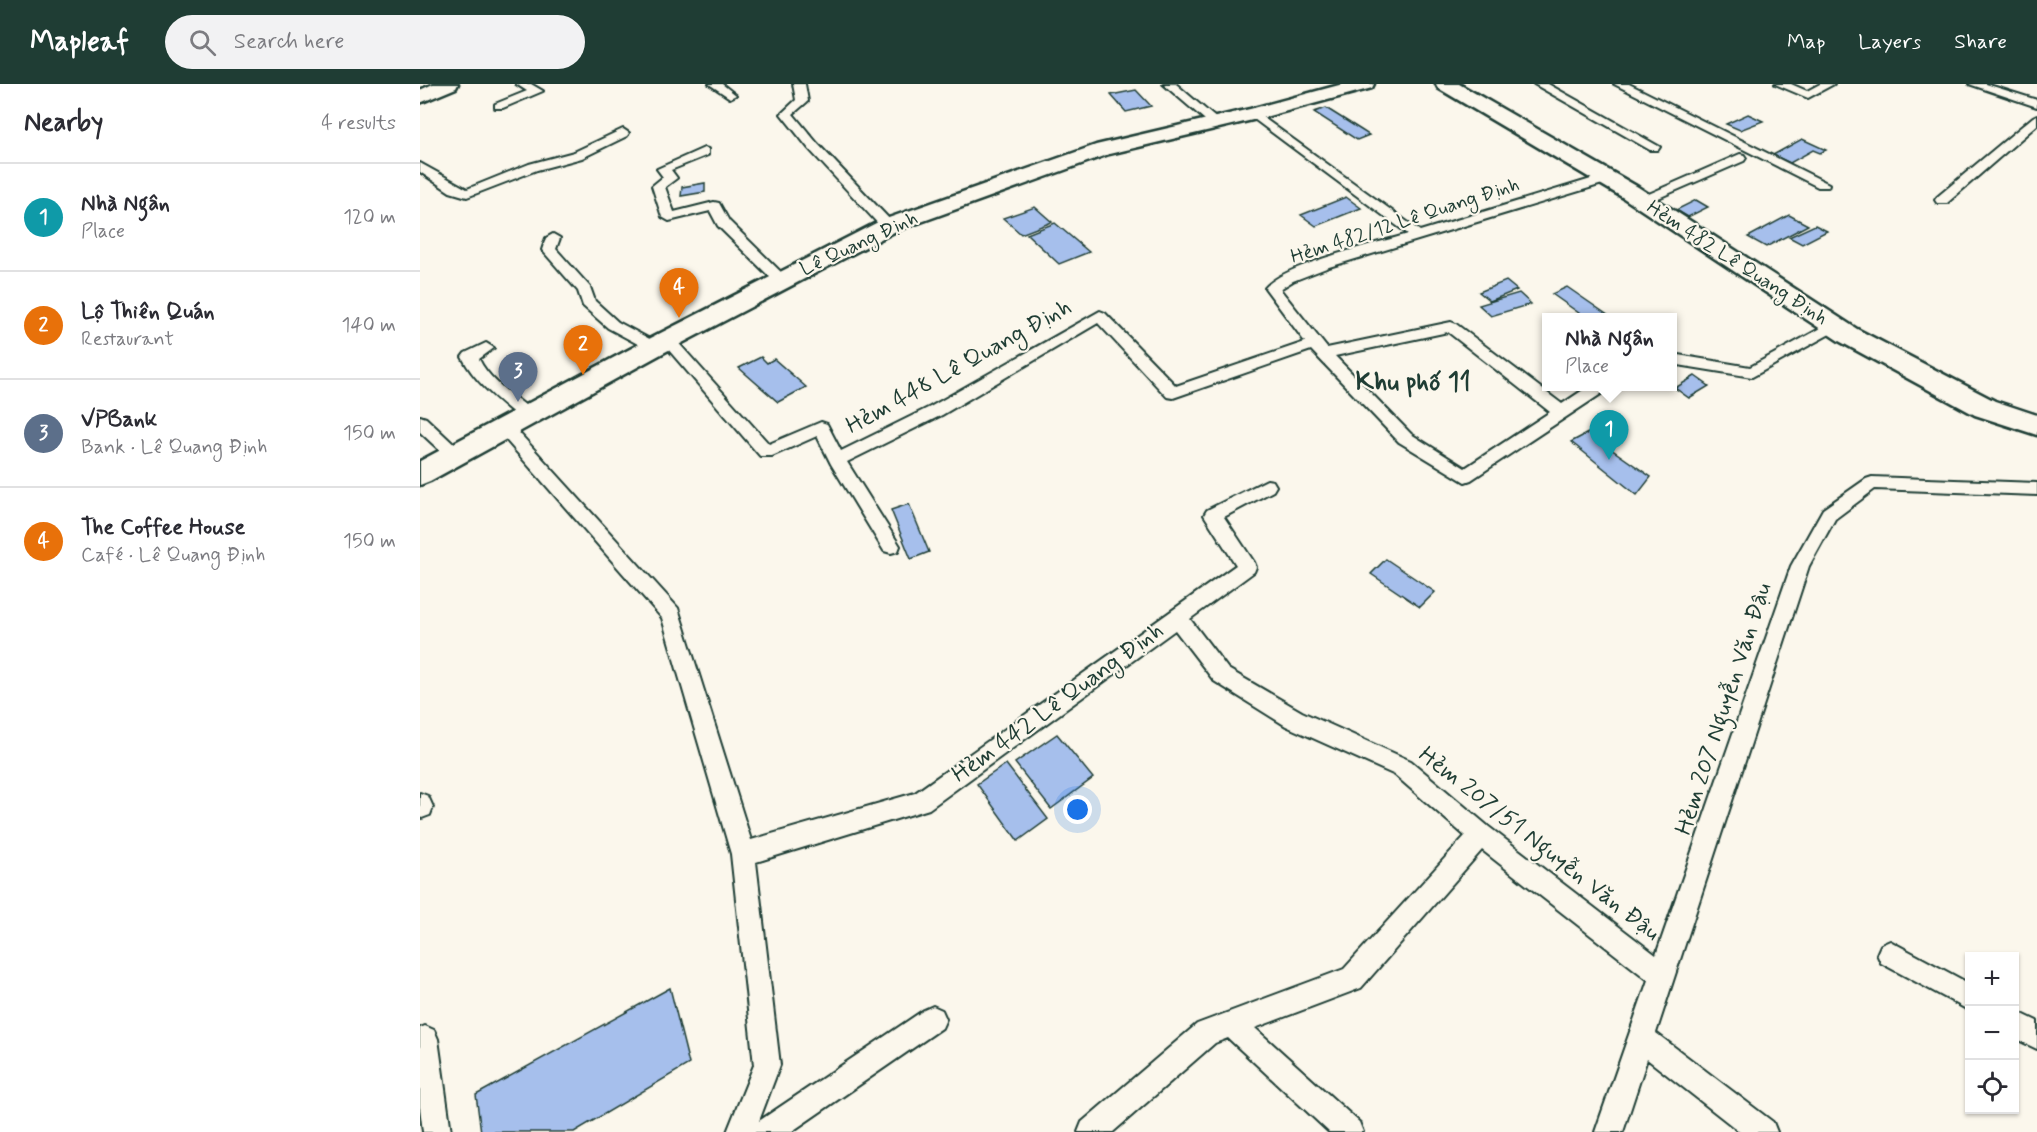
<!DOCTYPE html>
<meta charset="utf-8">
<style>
:root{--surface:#fff;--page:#f2f2f3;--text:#2b2b33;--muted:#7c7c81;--line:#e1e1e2;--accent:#1f3d34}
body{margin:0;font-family:Mynerve,sans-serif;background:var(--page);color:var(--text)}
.controls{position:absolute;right:18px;bottom:18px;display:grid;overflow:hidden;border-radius:0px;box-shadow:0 2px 4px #0004}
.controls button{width:54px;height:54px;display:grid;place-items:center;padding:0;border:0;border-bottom:2px solid var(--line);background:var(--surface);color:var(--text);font:30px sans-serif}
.you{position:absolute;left:658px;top:726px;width:21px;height:21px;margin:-15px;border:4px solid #fff;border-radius:50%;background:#1a73e8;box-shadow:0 0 0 9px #1a73e833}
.badge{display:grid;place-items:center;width:39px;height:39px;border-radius:50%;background:var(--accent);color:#fff;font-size:20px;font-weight:700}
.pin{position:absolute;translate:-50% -50px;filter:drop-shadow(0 2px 3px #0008)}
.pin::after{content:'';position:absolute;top:32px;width:21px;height:18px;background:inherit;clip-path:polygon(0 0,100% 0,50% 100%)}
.popup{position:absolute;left:1122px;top:229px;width:135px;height:78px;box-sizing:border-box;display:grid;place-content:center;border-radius:0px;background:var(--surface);filter:drop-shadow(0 2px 4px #0005);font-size:20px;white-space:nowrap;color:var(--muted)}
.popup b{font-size:22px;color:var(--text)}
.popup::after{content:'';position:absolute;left:50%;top:100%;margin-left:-12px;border:12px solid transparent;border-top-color:var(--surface)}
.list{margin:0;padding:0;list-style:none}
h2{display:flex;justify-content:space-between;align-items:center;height:78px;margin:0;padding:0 24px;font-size:26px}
h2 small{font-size:20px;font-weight:400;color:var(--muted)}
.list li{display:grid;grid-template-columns:39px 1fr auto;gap:18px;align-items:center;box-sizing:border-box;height:108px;padding:0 24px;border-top:2px solid var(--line)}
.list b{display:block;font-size:22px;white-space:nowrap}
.list p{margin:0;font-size:20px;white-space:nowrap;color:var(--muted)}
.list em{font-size:20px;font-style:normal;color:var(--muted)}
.icon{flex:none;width:33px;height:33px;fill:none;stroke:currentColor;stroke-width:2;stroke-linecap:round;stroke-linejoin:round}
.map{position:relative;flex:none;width:1617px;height:1048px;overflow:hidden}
header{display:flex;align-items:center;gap:36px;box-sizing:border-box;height:84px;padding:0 30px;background:var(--accent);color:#fff}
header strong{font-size:28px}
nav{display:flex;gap:33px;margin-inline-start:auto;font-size:21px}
.search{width:420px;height:54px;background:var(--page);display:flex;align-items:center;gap:15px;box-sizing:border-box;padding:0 21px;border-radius:33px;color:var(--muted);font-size:22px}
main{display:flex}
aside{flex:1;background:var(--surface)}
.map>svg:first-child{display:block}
</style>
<header>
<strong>Mapleaf</strong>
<div class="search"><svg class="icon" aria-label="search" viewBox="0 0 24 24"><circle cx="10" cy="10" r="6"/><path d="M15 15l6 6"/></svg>Search here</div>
<nav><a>Map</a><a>Layers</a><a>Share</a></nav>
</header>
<main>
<aside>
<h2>Nearby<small>4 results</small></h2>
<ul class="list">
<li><span class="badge" style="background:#0f9aa8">1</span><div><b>Nhà Ngân</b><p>Place</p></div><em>120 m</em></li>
<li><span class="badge" style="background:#e8710a">2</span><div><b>Lộ Thiên Quán</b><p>Restaurant</p></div><em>140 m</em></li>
<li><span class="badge" style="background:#5c6f8a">3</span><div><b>VPBank</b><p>Bank · Lê Quang Định</p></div><em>150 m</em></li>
<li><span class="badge" style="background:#e8710a">4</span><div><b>The Coffee House</b><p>Café · Lê Quang Định</p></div><em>150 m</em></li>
</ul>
</aside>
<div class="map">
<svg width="1617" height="1048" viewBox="0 0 1617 1048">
<rect width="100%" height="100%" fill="#fbf7ec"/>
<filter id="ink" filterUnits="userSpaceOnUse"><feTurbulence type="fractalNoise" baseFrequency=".0167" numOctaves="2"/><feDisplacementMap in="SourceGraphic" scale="12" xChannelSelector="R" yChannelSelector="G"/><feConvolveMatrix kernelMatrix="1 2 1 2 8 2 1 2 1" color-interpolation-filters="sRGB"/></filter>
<g filter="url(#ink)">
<path fill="#a6bfec" stroke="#1f3d34" stroke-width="1.5" d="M716,6L731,22L706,28L691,11Z
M906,24L941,46L949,51L937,56L894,28Z
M1328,30L1343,37L1320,46L1306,40Z
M1382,55L1406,66L1400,69L1393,66L1370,79L1353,71Z
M285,99V108L261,112L262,103Z
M926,113L941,124L896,142L881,131Z
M1276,116L1288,123L1268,133L1256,126Z
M615,123L632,138L601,150L583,134Z
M1369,131L1388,141L1346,163L1328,153Z
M635,139L669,168L639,180L607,150Z
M1395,141L1407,147L1382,160L1369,153Z
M1086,197L1097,206L1070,217L1059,208Z
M1147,203L1192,234H1166L1132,210Z
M1099,209L1111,220L1071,232L1059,221Z
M341,273L347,279L354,275L386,303L358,318L319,284Z
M1275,292L1289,302L1269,314L1255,304Z
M1168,349L1231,393L1217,411L1151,358Z
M489,420L509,468L491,475L471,426Z
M966,475L1015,508L1000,523L951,490Z
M637,650L673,694L631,725L595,679Z
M586,680L628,735L598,757L557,700Z
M250,904L269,980L154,1048H61L56,1011Z"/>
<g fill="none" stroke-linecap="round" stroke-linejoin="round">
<g stroke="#1f3d34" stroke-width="4">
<path id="service" d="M96,0H111L123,7L83,24H75V20L107,7Z
M289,0H302L316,11L310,14Z
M373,0H385L388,17L373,30L397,59L473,139L475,142L473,145H463L389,65L361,30L376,16Z
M743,0H756L799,37V41H791Z
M1114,0H1128L1240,63L1238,66H1230Z
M1194,0H1209L1409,100L1408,103H1398Z
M1355,0H1371L1387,7L1400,0H1414L1388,14Z
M1549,0H1566L1617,16V23Z
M834,27L1000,147L1181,92H1189L1191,95L1189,98L909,183L873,197L860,205L907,264L1031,238L1036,240L1142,320L1169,302H1189L1187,306L1051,396L1045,398L979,358L891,266L753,314L747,313L678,239L522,331L427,378L480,462L478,467L471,469L464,467L411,380L397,352L352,372H340L241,257L249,252L254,254L349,360L401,338L407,340L421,367L510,323L680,227L685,229L756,302L885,258L845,204C864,180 956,160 988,150L830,32L828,30ZM1028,248L1130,328L1045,384L991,350L915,272Z
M1617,31V41L1527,119H1517L1515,116L1517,113L1613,33Z
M203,45L209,49L207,52L162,74L117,86L47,113L30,108L0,88V79L47,105L109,80L154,68Z
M284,64L288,65V71L251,86L257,94L245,103L254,128L294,118L299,119L309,137L367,194L369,197L367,200H357L298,142L290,127L249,137L242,133L232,102L243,93L237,85Z
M1320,70L1324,71L1326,74L1324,77L1227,119L1222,120L1215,116Z
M133,150L140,154L136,165L170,203L175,217L198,238L239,260L242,263L239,266H229L188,244L163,222L158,207L122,166L126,154Z
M1414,237L1419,239L1422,242L1419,245L1332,293L1252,280V270L1330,283Z
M66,259L74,264L59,275C70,298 96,313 115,329L117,333L115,337H103C81,318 56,300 42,273L45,269Z
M0,332L6,334L41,367L44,371L41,375H29L0,348Z
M86,339L92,341L258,524L331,756L495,709L816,481L784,431L787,426L847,396L853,397L856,402L853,407L804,433L834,478L836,483L834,488L770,535L808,585L882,628L991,677L1069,743L1236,871L1371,482L1403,425L1446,395L1452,393L1617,399V411L1455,405L1415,435L1389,482L1236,949L1353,1038L1357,1048H1320L1227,975L1203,1048H1175L1228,896L1062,766L941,904L835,944L939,1038L943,1048H909L808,954L795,959L693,1048H658L662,1038L777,940L924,885L1045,752L975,691L866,642L794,597L755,546L509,725L336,778L360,981L339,1037L504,926L513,922L522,926L526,935L522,944L371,1048H307L334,981L311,770L242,534L80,349L78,345L80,341Z
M0,709L8,712L13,723L10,731L2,734L0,733Z
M1470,857L1550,900V927L1461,879L1457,870L1461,861Z
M1594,926L1617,937V965L1594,954Z
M5,942L14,946L18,955L31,1048H3L0,1023V944Z"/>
</g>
<g stroke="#1f3d34" stroke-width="5">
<path id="minor" d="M13,0H38L36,4L0,19V6Z
M1016,0H1039L1218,103L1437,245L1575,317L1617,331V351L1555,331L1419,257L1202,113L1018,4Z"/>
</g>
<g stroke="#1f3d34" stroke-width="5">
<path id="secondary" d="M923,0H954L952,4L841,34L689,70L476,147L243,269L10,397L0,401V377L225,257L460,137L676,61L830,25Z"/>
</g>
<use href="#service" fill="#fbf7ec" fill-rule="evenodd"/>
<use href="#minor" fill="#fbf7ec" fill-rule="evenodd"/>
<use href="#secondary" fill="#fbf7ec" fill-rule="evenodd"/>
</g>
</g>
<g text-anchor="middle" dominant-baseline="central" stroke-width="4.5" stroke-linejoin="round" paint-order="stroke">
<g font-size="20" fill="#1f3d34" stroke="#fbf7ec">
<text transform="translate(985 137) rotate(-18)">Hẻm 482/12 Lê Quang Định</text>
<text transform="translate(439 160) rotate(-25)">Lê Quang Định</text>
<text transform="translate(1317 179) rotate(33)">Hẻm 482 Lê Quang Định</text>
</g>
<g font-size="24" fill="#1f3d34" stroke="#fbf7ec">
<text transform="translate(539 283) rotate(-29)">Hẻm 448 Lê Quang Định</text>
<text transform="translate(638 619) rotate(-36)">Hẻm 442 Lê Quang Định</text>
<text transform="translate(1304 625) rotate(-72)">Hẻm 207 Nguyễn Văn Đậu</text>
<text transform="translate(1119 760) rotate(38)">Hẻm 207/51 Nguyễn Văn Đậu</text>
</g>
<g font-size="26" font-weight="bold" fill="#1f3d34" stroke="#fbf7ec">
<text x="993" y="299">Khu phố 11</text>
</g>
</g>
</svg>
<div class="controls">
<button>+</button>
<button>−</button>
<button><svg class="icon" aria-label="locate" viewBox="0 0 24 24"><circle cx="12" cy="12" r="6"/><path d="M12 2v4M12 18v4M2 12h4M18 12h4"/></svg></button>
</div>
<div class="you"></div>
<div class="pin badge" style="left:1189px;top:376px;background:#0f9aa8">1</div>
<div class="popup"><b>Nhà Ngân</b>Place</div>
<div class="pin badge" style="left:163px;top:291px;background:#e8710a">2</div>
<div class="pin badge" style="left:98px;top:318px;background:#5c6f8a">3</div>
<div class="pin badge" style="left:259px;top:234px;background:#e8710a">4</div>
</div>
</main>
